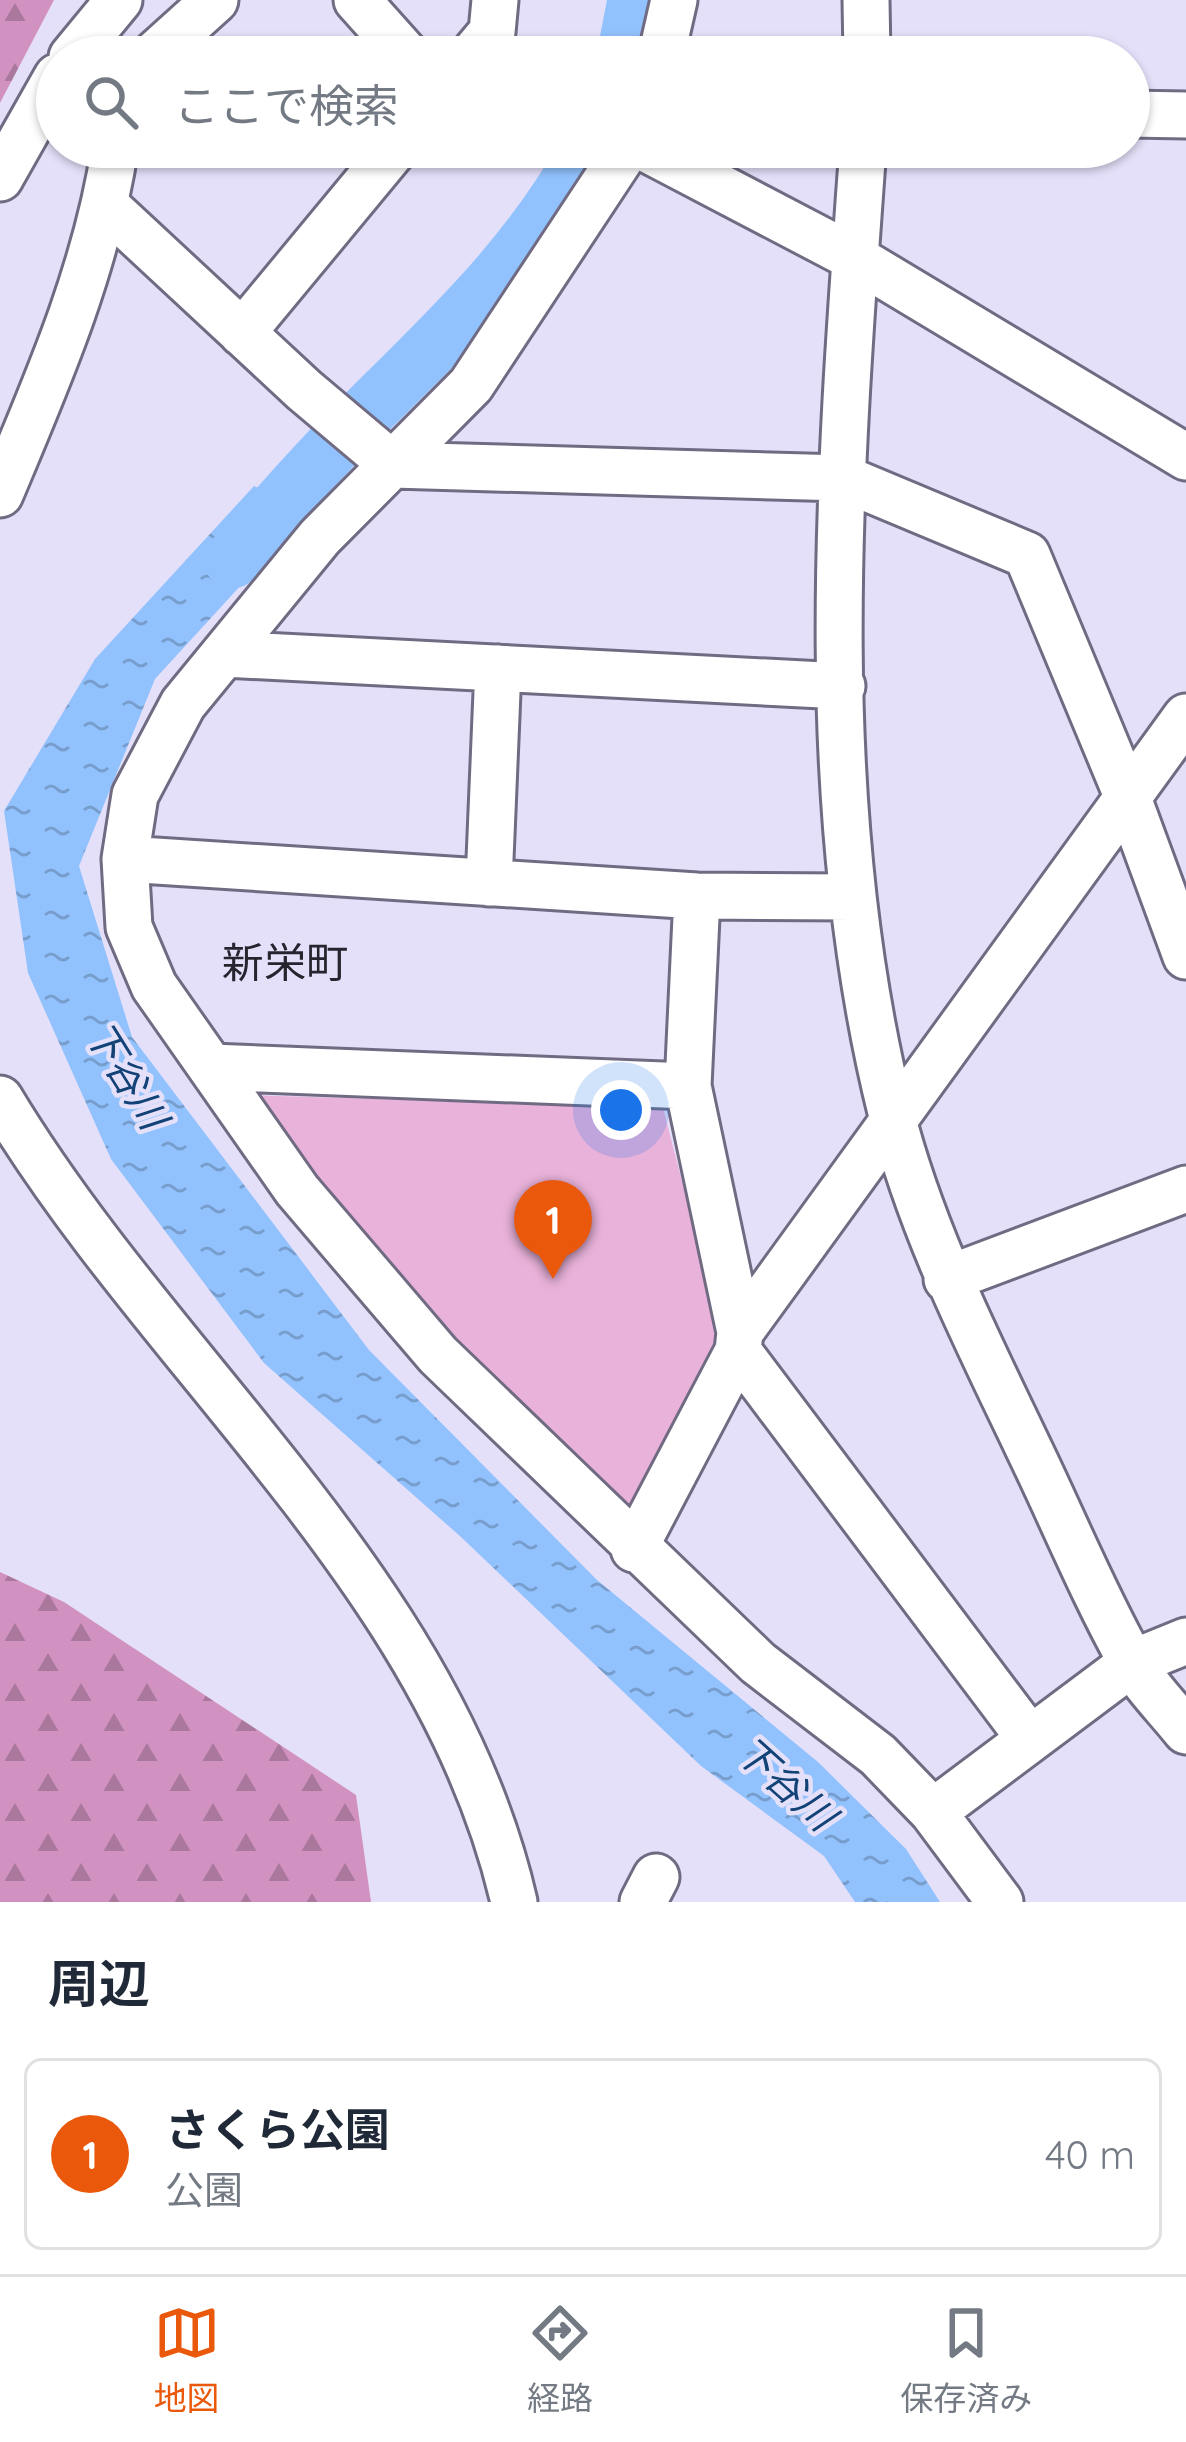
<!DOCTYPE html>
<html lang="ja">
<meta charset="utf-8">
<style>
:root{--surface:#fff;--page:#f2f2f3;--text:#1f2937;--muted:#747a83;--line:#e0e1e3;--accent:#ea580c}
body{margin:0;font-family:Quicksand,"Noto Sans JP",sans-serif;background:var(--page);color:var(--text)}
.you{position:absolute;left:621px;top:1110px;width:42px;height:42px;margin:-30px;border:9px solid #fff;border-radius:50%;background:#1a73e8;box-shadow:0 0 0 18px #1a73e833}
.badge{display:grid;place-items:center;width:78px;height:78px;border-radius:50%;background:var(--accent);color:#fff;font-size:39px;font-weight:700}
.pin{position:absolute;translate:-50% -99px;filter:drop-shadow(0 3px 6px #0008)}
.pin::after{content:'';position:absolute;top:63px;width:42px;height:36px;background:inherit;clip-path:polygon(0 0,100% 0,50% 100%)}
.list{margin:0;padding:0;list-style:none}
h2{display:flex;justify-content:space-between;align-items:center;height:156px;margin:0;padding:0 48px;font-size:51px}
h2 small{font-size:39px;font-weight:400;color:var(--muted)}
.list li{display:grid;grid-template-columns:78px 1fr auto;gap:36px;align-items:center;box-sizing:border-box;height:192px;margin:0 24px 24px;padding:0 24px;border:3px solid var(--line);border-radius:18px}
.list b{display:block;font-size:45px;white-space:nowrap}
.list p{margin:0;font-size:39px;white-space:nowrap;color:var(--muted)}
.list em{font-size:39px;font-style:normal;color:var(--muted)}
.icon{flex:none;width:66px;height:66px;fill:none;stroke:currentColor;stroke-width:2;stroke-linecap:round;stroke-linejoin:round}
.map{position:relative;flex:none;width:1186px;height:1902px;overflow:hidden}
.search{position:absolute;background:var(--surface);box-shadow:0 3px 9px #0004;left:36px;right:36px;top:36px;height:132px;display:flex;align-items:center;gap:30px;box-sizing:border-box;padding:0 42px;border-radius:66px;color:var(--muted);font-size:45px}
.sheet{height:372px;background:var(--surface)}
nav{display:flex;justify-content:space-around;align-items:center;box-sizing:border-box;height:168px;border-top:3px solid var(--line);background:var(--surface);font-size:33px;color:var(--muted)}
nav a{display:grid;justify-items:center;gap:6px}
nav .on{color:var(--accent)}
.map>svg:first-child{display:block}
</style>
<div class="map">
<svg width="1186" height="1902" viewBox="0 0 1186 1902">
<defs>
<pattern id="forest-firs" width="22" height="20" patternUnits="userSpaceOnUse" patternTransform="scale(3)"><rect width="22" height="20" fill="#d292c1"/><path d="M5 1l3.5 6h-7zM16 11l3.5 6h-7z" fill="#aa779d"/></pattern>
<pattern id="water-ripples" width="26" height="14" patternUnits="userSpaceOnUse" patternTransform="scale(3)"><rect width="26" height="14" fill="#92c2fd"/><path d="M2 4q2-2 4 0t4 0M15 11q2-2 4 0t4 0" fill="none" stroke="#779dcd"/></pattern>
</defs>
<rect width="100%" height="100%" fill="#e5e0fa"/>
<path fill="url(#forest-firs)" d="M0,0H54L0,103Z
M0,1572L64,1602L356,1795L371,1902H0Z"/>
<path fill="#e9b2da" d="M250,1095L663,1108L724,1343L627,1515C492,1381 366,1245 250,1095Z"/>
<path fill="url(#water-ripples)" d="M254,486L309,511L155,679L79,866L132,1037L369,1350L597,1580L818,1762L906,1849L940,1902H855L824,1856L701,1766L461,1537L264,1363L111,1159L28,973L4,811L95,659Z"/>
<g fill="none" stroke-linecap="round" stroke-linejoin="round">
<path stroke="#92c2fd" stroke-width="57" d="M625,57L636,0
M232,560C277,508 321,457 370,409C453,327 533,251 589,147"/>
<g stroke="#706b82" stroke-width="51">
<path id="minor" d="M357,0L408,57
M866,0L867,57
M72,57L119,0
M152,57L215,0
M471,57L492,32L495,0
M661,57L674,0
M1129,114L1186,115
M628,147L471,385L320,537L183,704L135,795L125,859L129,927L154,986L297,1190L438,1355L758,1663L878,1755L933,1812L1000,1902
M643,147L855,258L1186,457
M863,147C840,466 813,799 891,1112C921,1230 976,1338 1028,1447C1062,1517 1092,1591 1130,1659C1144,1685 1168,1708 1186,1731
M0,178L57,77
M106,206L304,390L393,465L843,478L1027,555L1128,798L1186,956
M242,333L396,147
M0,494C47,382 97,268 115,147
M224,654L842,686
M125,859L697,896L851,897
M489,883L498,668
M211,1067L688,1086
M0,1099C162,1369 441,1583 514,1902
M947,1279L1186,1189
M740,1332L1186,717
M738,1351L1030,1739
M634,1549L738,1351L740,1332L688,1086L697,896
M933,1812L1132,1663L1186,1641
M643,1902L656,1877"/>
</g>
<use href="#minor" stroke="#fff" stroke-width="45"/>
</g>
<g text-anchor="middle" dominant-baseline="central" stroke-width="9" stroke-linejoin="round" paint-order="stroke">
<g font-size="39" font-style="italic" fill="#124276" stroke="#e5e0fa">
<text transform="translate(127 1075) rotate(58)">下谷川</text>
<text transform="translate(786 1783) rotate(42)">下谷川</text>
</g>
<g font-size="42" fill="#26242e" stroke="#e5e0fa">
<text x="285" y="962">新栄町</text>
</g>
</g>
</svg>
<div class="you"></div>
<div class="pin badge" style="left:553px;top:1279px">1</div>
<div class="search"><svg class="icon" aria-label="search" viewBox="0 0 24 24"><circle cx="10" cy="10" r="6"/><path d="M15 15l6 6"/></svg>ここで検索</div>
</div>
<section class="sheet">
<h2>周辺<small></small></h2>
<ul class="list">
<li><span class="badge">1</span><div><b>さくら公園</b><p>公園</p></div><em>40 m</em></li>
</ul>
</section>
<nav>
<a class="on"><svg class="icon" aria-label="map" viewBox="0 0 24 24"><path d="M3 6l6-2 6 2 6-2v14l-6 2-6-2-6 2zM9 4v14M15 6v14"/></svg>地図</a>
<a><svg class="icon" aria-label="directions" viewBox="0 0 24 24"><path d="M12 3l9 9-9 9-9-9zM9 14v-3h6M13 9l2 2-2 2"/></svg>経路</a>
<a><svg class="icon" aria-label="saved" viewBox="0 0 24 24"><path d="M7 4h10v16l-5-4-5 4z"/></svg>保存済み</a>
</nav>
